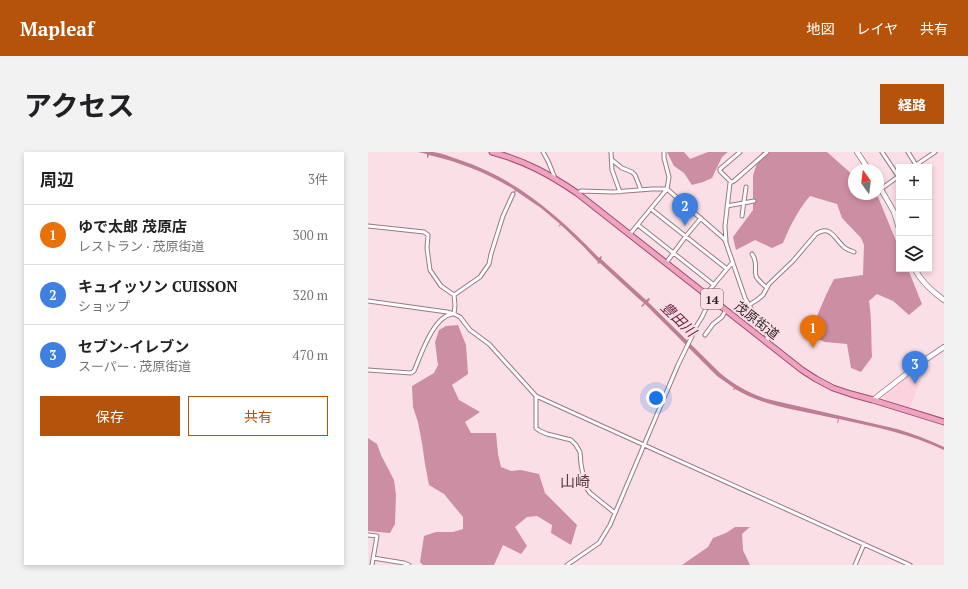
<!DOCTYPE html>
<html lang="ja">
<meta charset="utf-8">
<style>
:root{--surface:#fff;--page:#f2f2f2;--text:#202124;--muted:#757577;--line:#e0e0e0;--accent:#b45309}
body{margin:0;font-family:"PT Serif","Noto Sans JP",serif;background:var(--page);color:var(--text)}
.controls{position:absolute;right:12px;top:12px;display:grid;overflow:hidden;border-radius:0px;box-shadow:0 2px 6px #0003}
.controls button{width:36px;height:36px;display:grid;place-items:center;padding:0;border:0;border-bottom:1px solid var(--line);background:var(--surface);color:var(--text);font:20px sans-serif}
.compass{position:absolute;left:480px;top:12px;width:36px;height:36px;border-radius:50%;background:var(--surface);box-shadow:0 2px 6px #0003;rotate:346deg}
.you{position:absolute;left:288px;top:246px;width:14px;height:14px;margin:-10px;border:3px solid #fff;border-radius:50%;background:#1a73e8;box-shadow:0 0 0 6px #1a73e833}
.badge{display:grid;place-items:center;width:26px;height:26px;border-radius:50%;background:var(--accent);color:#fff;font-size:13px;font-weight:700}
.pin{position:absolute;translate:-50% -33px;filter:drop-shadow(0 1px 2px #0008)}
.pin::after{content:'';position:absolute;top:21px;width:14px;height:12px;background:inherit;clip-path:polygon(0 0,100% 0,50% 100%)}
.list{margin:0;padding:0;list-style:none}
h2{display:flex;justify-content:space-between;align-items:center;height:52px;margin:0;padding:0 16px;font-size:17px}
h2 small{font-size:13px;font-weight:400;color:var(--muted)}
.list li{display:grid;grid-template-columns:26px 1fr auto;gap:12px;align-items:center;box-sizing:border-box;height:60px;padding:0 16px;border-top:1px solid var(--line)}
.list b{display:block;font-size:15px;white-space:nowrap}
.list p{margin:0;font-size:13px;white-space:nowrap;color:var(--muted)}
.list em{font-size:13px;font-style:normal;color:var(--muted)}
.actions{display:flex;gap:8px;padding:12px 16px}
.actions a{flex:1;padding:9px 0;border:1px solid var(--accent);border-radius:0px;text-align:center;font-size:14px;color:var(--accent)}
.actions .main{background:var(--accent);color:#fff}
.icon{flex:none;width:22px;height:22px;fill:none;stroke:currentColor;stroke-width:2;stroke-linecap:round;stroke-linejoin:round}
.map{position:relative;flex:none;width:576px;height:413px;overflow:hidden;border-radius:0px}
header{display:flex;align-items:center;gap:24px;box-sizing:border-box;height:56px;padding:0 20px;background:var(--accent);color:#fff}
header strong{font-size:19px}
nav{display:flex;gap:22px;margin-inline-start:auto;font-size:14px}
.intro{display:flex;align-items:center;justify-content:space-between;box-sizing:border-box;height:96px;padding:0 24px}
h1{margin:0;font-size:28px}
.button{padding:10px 18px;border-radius:0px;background:var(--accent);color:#fff;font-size:14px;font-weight:700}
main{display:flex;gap:24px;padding:0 24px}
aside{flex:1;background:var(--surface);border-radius:0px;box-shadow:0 2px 6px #0003}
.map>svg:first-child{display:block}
</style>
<header>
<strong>Mapleaf</strong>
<nav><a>地図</a><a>レイヤ</a><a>共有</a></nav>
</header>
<div class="intro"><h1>アクセス</h1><a class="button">経路</a></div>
<main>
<aside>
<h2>周辺<small>3件</small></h2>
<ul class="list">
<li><span class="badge" style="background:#e8710a">1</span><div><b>ゆで太郎 茂原店</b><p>レストラン · 茂原街道</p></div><em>300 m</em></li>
<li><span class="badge" style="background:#3f7fe0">2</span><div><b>キュイッソン CUISSON</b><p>ショップ</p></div><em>320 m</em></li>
<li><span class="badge" style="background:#3f7fe0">3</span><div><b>セブン-イレブン</b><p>スーパー · 茂原街道</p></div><em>470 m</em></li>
</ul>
<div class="actions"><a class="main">保存</a><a>共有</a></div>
</aside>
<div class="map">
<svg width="576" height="413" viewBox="0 0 576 413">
<rect width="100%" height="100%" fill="#fbdfe7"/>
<path fill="#fcd2df" d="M549,218L555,221L542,256L517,247L516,244Z"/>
<path fill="#cc8ea2" d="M299,0H316L322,7L340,0H360L354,5L344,26L335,30L324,33L316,21L306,14Z
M394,0H459L486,24V42H507L510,45L531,96V117H540L554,152L541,163L525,149L509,142L501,149C504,168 503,187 504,205L493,220L483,216L479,192L457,190L441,183L458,143L466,127L495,123L496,93L493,86L474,66L469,52L442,44C430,58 422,74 415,91L404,96L387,88L368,98L365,85L385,58V24L387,17Z
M90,173L98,193L100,222L84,233L91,248L112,260L97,270L103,281H128L130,302L133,315L143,319L153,318L171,322L177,341L209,373L203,393L183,381L184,373L169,364L159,365L147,375L159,394L153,402L135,393L126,413H55L52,410L56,384L68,380H85L95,377V365L76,342L61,333L57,312L54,291L50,270L45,255L44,234L66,221L70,213L67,190L71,178L78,174Z
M0,286L9,292L13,303L26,328L28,343L27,372L22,381L0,379Z
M367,375H382L374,382L375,398L382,413H314L340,395L345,386L358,381Z"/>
<path fill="#bb7e92" d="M50,0C55,0 60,0 65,0C74,1 83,5 92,8C147,26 191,64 231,106L233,104L234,105L233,107L278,148L281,146L282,147L280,150L352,221C366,233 381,241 399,247L529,277C546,282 561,288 576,295V298C543,282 507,275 471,267L470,271H469L470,267C436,259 397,255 367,237L366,238H365L366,236L349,224L277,152L274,155L273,154L276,151L271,147L232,111L229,112L230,110L215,94L193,73L190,75L192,72L173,56L148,39L146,41H145L147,38C120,21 91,10 61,3L60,6H59V2Z"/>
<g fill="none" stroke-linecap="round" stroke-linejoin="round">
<g stroke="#987983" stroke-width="5">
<path id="street" d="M175,0L180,9L187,26
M243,0L244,18L252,40
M514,0L530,24
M540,0L548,13
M244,8L254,16L264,20L267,23L273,38
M545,15L567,0
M363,30L352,19V17L372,0
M513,37L531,24
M209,41L213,39L245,40L284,37H299L353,84L357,88L377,146L399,184L400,191
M359,54L386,49
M283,57L359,117
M374,64L378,35
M270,73L346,133
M0,74L56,80L60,83L59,96L62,118L73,134L86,143L87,153L86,162
M262,82L299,37L301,25L296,6V0
M358,90L357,74L362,31L366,29L399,0
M384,102C390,110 386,115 388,124C390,129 396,133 399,136
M298,111L318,84L333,66
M338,142L364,111
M86,143L112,125L121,112L123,102L135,64L145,42
M0,149L79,160L86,162L92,165L102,178L121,192L168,244L276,293L542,413
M381,153L389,148L395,143L401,132L425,109L448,82C463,72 467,88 477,96C480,98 483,99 486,100
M337,183L345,172L354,165L358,158
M0,218L43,221L46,219C53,203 65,165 84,162
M168,244V276L172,279L179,282L203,288L208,293L212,300L213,312L217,334L222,341L247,361
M0,383L9,384L4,413
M5,406L36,411L41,413
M199,413L231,391L242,373L310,213L326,180V178L334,165L343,146
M487,413L496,392"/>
</g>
<g stroke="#987983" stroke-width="6">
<path id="secondary" d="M489,0L501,18
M510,32L526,60L531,76
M547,117C553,130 565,140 576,148
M505,248L542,219L548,214L576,195"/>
</g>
<g stroke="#a24d6e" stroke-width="7">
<path id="primary" d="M124,0C157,9 181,22 209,41L434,218L448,227L465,236L483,242L505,248L576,270"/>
</g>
<use href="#street" stroke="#fff" stroke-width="3"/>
<use href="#secondary" stroke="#fff" stroke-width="4.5"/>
<use href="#primary" stroke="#eea3c0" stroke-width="5"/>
</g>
<g text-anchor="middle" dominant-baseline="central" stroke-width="4" stroke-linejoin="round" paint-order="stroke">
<rect fill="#fbdfe7" stroke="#6a595e" stroke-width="1" x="333" y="137" width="22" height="20" rx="3"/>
<g font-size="12" font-weight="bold" fill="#2c1f23">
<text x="344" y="147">14</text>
</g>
<g font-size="13" fill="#2c1f23" stroke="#fbdfe7">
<text transform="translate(389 168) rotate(38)">茂原街道</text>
</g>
<g font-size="14" font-style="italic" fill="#671d3d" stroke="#fbdfe7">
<text transform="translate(311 167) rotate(44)">豊田川</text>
</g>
<g font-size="15" fill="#573c45" stroke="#fbdfe7">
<text x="207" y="329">山崎</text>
</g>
</g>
</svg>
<div class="controls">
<button>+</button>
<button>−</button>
<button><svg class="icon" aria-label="layers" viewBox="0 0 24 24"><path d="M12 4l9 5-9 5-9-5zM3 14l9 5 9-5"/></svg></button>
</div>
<svg class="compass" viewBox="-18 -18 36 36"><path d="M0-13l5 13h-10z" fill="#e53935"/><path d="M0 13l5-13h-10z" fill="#757577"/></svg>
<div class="you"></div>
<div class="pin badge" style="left:445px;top:196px;background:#e8710a">1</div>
<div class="pin badge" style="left:317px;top:74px;background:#3f7fe0">2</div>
<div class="pin badge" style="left:547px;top:232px;background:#3f7fe0">3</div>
</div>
</main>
